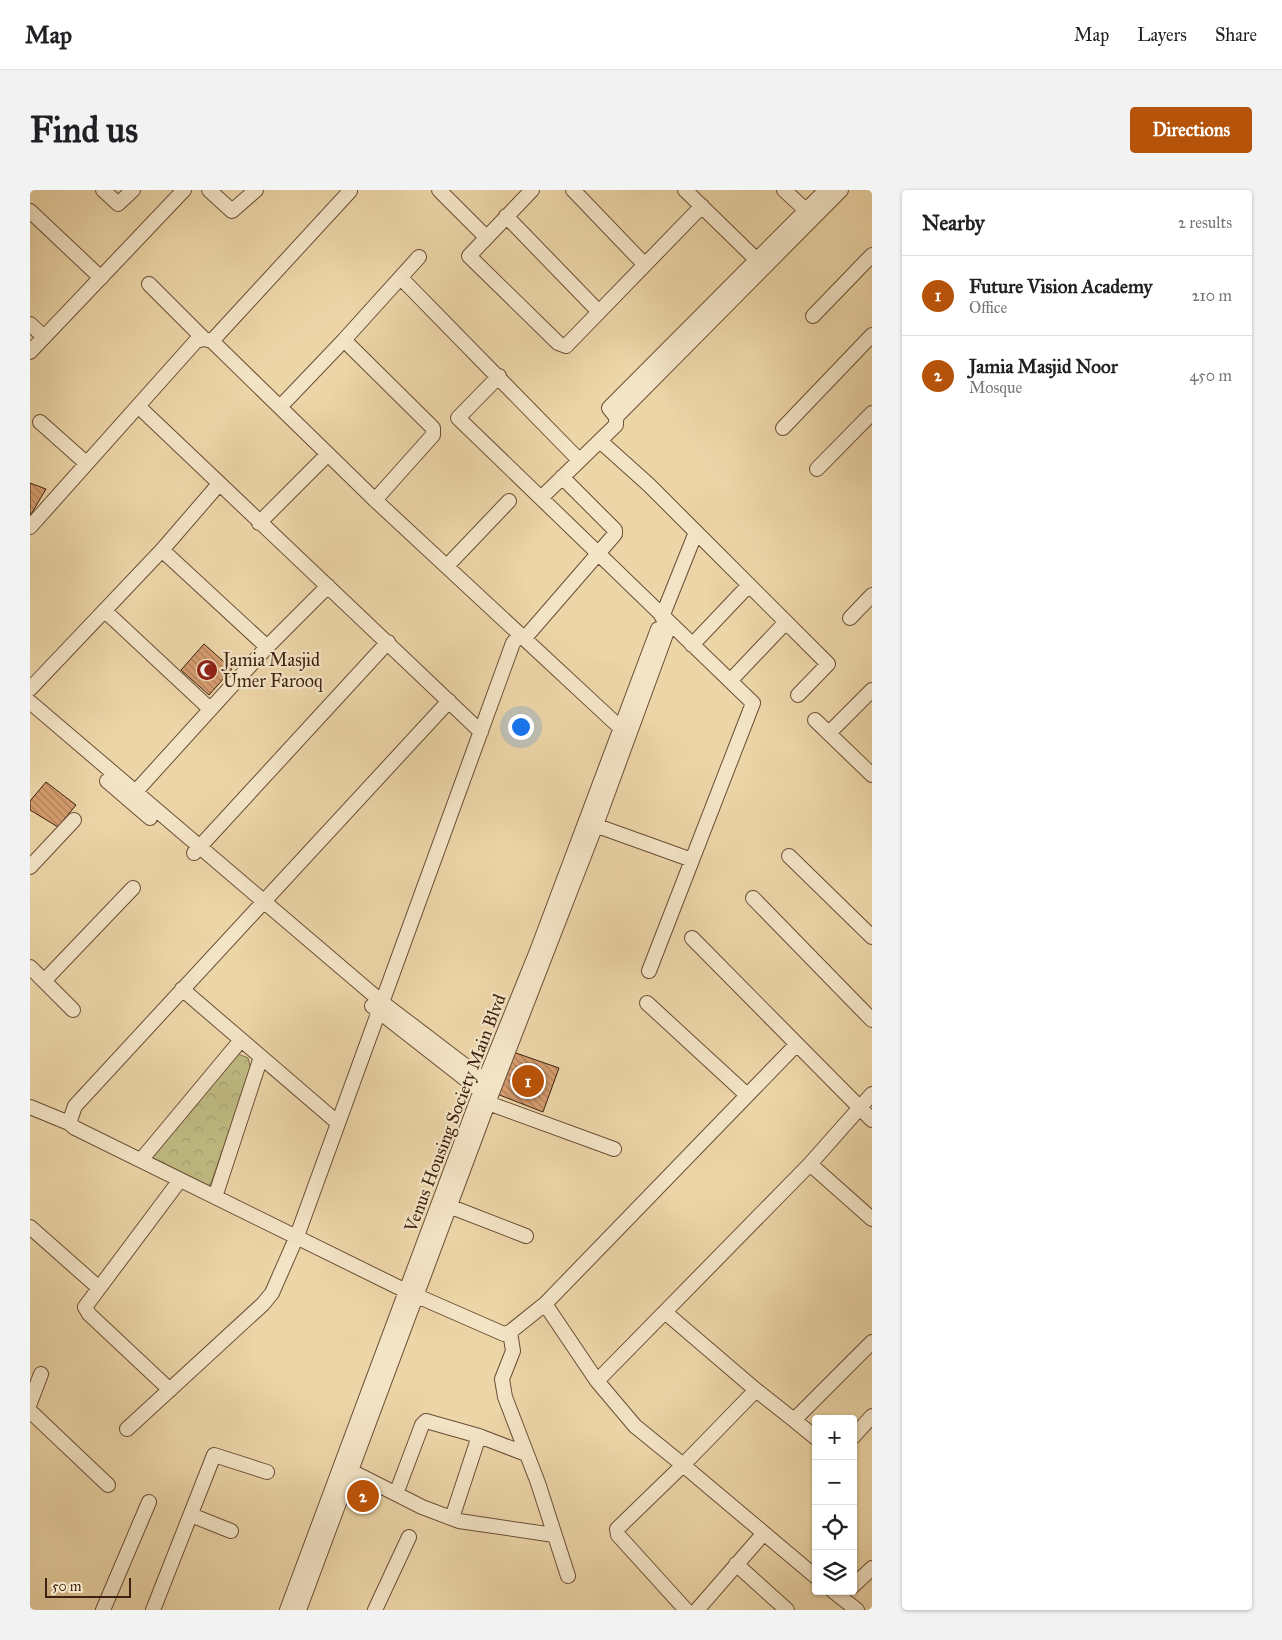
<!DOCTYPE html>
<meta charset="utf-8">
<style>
:root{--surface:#fff;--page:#f2f2f2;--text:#202124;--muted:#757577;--line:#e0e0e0;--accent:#b45309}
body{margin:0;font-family:"IM FELL Great Primer",serif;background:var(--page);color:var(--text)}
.controls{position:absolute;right:15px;bottom:15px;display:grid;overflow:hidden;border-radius:5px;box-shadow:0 1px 4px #0004}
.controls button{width:45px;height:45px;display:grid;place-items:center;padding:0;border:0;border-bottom:1px solid var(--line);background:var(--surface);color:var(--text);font:25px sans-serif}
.scale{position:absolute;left:15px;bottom:12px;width:86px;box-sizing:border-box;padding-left:5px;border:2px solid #3e2110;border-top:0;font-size:14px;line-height:18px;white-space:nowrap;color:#3e2110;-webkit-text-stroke:4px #f3e4c6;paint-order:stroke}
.you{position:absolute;left:490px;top:536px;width:18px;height:18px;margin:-12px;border:4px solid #fff;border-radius:50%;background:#1a73e8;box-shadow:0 0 0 8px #1a73e833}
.badge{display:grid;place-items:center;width:32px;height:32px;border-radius:50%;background:var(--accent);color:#fff;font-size:16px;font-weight:700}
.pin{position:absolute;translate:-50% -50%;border:2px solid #fff;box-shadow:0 1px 5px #0006}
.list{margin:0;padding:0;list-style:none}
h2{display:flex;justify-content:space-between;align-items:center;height:65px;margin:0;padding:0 20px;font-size:21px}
h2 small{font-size:16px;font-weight:400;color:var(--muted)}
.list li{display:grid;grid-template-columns:32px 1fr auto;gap:15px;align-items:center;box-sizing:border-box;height:80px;padding:0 20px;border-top:1px solid var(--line)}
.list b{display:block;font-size:19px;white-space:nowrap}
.list p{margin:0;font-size:16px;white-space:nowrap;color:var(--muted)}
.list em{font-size:16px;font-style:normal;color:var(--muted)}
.icon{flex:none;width:28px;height:28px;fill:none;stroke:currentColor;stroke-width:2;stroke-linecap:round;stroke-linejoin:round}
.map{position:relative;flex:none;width:842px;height:1420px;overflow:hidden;border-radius:5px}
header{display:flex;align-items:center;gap:30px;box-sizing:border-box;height:70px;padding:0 25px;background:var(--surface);border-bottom:1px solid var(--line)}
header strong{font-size:24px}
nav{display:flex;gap:28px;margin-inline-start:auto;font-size:18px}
.intro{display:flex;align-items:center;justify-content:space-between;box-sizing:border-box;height:120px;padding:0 30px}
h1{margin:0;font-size:35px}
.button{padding:12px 22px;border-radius:5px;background:var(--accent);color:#fff;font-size:18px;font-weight:700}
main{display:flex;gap:30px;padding:0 30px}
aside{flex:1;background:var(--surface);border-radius:5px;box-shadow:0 1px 4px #0004}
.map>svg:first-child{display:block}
</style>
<header>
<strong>Map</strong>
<nav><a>Map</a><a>Layers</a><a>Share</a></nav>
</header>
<div class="intro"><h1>Find us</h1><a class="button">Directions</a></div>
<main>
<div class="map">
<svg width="842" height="1420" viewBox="0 0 842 1420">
<defs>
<pattern id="forest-crowns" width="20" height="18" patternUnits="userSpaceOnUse" patternTransform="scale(1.25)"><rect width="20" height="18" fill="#bfbb82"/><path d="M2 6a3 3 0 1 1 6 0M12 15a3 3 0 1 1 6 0" fill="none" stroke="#a5a06f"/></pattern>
<pattern id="building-back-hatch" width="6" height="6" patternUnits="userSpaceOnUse" patternTransform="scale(1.25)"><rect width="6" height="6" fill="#d69d6f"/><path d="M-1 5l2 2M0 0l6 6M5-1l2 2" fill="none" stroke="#af805a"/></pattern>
</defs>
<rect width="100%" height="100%" fill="#ecd5a7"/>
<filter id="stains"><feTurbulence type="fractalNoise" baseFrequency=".004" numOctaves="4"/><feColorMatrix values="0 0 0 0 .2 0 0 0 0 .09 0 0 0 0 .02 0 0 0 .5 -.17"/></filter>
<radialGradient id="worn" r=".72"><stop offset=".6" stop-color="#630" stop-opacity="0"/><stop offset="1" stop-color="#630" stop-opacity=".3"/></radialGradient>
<path fill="url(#forest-crowns)" stroke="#7e6e49" d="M206,863L218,868L221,879L180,996L121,967Z"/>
<path fill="url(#building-back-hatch)" stroke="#3e2110" d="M0,293L16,299L0,326Z
M174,454L202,479L179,505L151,480Z
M16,592L46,615L28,637L0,620V611Z
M483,862L529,878L513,922L467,904Z
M324,1286L348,1301L343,1318L318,1312Z"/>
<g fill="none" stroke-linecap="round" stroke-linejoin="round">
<g stroke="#6a4e36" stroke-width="16">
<path id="minor" d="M73,0L88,14L103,0
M179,0L202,21L226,0
M409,0L456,47
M502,0L439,66L528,153L536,156L672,16
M543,0L615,75
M655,0L733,76
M754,0L781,25
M796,0L579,218L586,227L811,0
M0,21L71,88
M476,26L569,122
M371,88L549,270
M119,94L174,149
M783,126L842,65
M0,134L14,147
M314,150L389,67
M182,151L320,1
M0,162L154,0
M469,186L428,228L723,513L619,781
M108,216L451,542
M250,217L314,150L403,238V245L345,310
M10,232L56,273
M753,238L842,145
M570,251L619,295L666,342L632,427
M787,279L842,223
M511,308L586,235V227
M229,333L298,264
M0,337L166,151L174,149L182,151L345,310L597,544
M666,342L798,474L768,505
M132,360L237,457
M418,375L479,311
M75,421L180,519
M820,428L842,405
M494,449L585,344V340L532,287
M662,455L719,395
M700,491L756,432
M0,499L132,360L189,294
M0,512L353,813L462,896
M785,530L842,585
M800,542L842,500
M77,591L120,628
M99,609L237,457L298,396
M559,633L662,670
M164,663L358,452
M759,666L842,747
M0,677L44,630
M723,708L842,830
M662,748L842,930
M0,777L43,820
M14,791L103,698
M152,799L308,933
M617,813L717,905
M342,816L457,906
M458,913L584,959
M0,917L39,933L45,938L378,1102L474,1144L480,1142L515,1114L767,854
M39,933L45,916L419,511
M111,970L211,850
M780,974L842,1029
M185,1007L231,867
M411,1013L496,1046
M0,1037L69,1098
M515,1114L567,1191L605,1236L653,1275L726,1200L764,1230L842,1152
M636,1123L726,1200
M480,1142L483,1161L472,1189L475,1207L508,1293L538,1386
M567,1191L780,974L842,904
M140,1200L59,1124L55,1117L150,990
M0,1213L11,1184
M0,1221L78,1295
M764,1230L786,1248
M97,1239L233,1114L242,1103L267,1046L483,453L490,445
M823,1247L842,1226
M313,1277L392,1317L429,1331L524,1345
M366,1304L392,1235L396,1231L449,1246L496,1264
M161,1325L201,1341
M422,1328L449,1246
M706,1374L757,1420
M823,1396L842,1378
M803,1401L827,1420
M73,1420L119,1312
M123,1420L184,1265L237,1282
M257,1420L454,892L507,761L628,439L636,444L566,635L460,908L269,1420
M345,1420L379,1347
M656,1420L588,1345L587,1339L653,1275L786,1387
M667,1420L734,1343"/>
</g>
<use href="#minor" stroke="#f3e4c6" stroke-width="14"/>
</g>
<defs>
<g id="mosque-disc" transform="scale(1.125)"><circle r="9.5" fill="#8f2418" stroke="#f3e4c6"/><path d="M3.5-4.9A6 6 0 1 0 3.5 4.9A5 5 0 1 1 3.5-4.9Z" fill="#fff"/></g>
</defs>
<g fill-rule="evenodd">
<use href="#mosque-disc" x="177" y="480"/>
</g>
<g text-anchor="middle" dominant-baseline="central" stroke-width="4.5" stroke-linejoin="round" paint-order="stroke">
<g font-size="18" fill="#3e2110" stroke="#f3e4c6" text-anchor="start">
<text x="193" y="470">Jamia Masjid<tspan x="193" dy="21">Umer Farooq</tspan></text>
</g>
<g font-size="18" fill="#3e2110" stroke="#f3e4c6">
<text transform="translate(425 923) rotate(-69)">Venus Housing Society Main Blvd</text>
</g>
</g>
<rect width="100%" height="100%" filter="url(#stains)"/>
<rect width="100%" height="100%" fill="url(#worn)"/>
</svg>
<div class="controls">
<button>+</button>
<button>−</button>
<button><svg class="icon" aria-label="locate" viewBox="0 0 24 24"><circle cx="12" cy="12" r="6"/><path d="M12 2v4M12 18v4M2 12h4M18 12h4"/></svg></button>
<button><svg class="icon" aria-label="layers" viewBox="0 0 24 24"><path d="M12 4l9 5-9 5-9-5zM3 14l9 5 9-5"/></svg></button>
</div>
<div class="scale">50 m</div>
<div class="you"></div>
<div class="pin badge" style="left:498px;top:891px">1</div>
<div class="pin badge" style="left:333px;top:1306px">2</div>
</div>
<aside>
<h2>Nearby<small>2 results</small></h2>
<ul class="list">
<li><span class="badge">1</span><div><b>Future Vision Academy</b><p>Office</p></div><em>210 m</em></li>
<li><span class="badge">2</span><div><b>Jamia Masjid Noor</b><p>Mosque</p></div><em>450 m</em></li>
</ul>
</aside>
</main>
